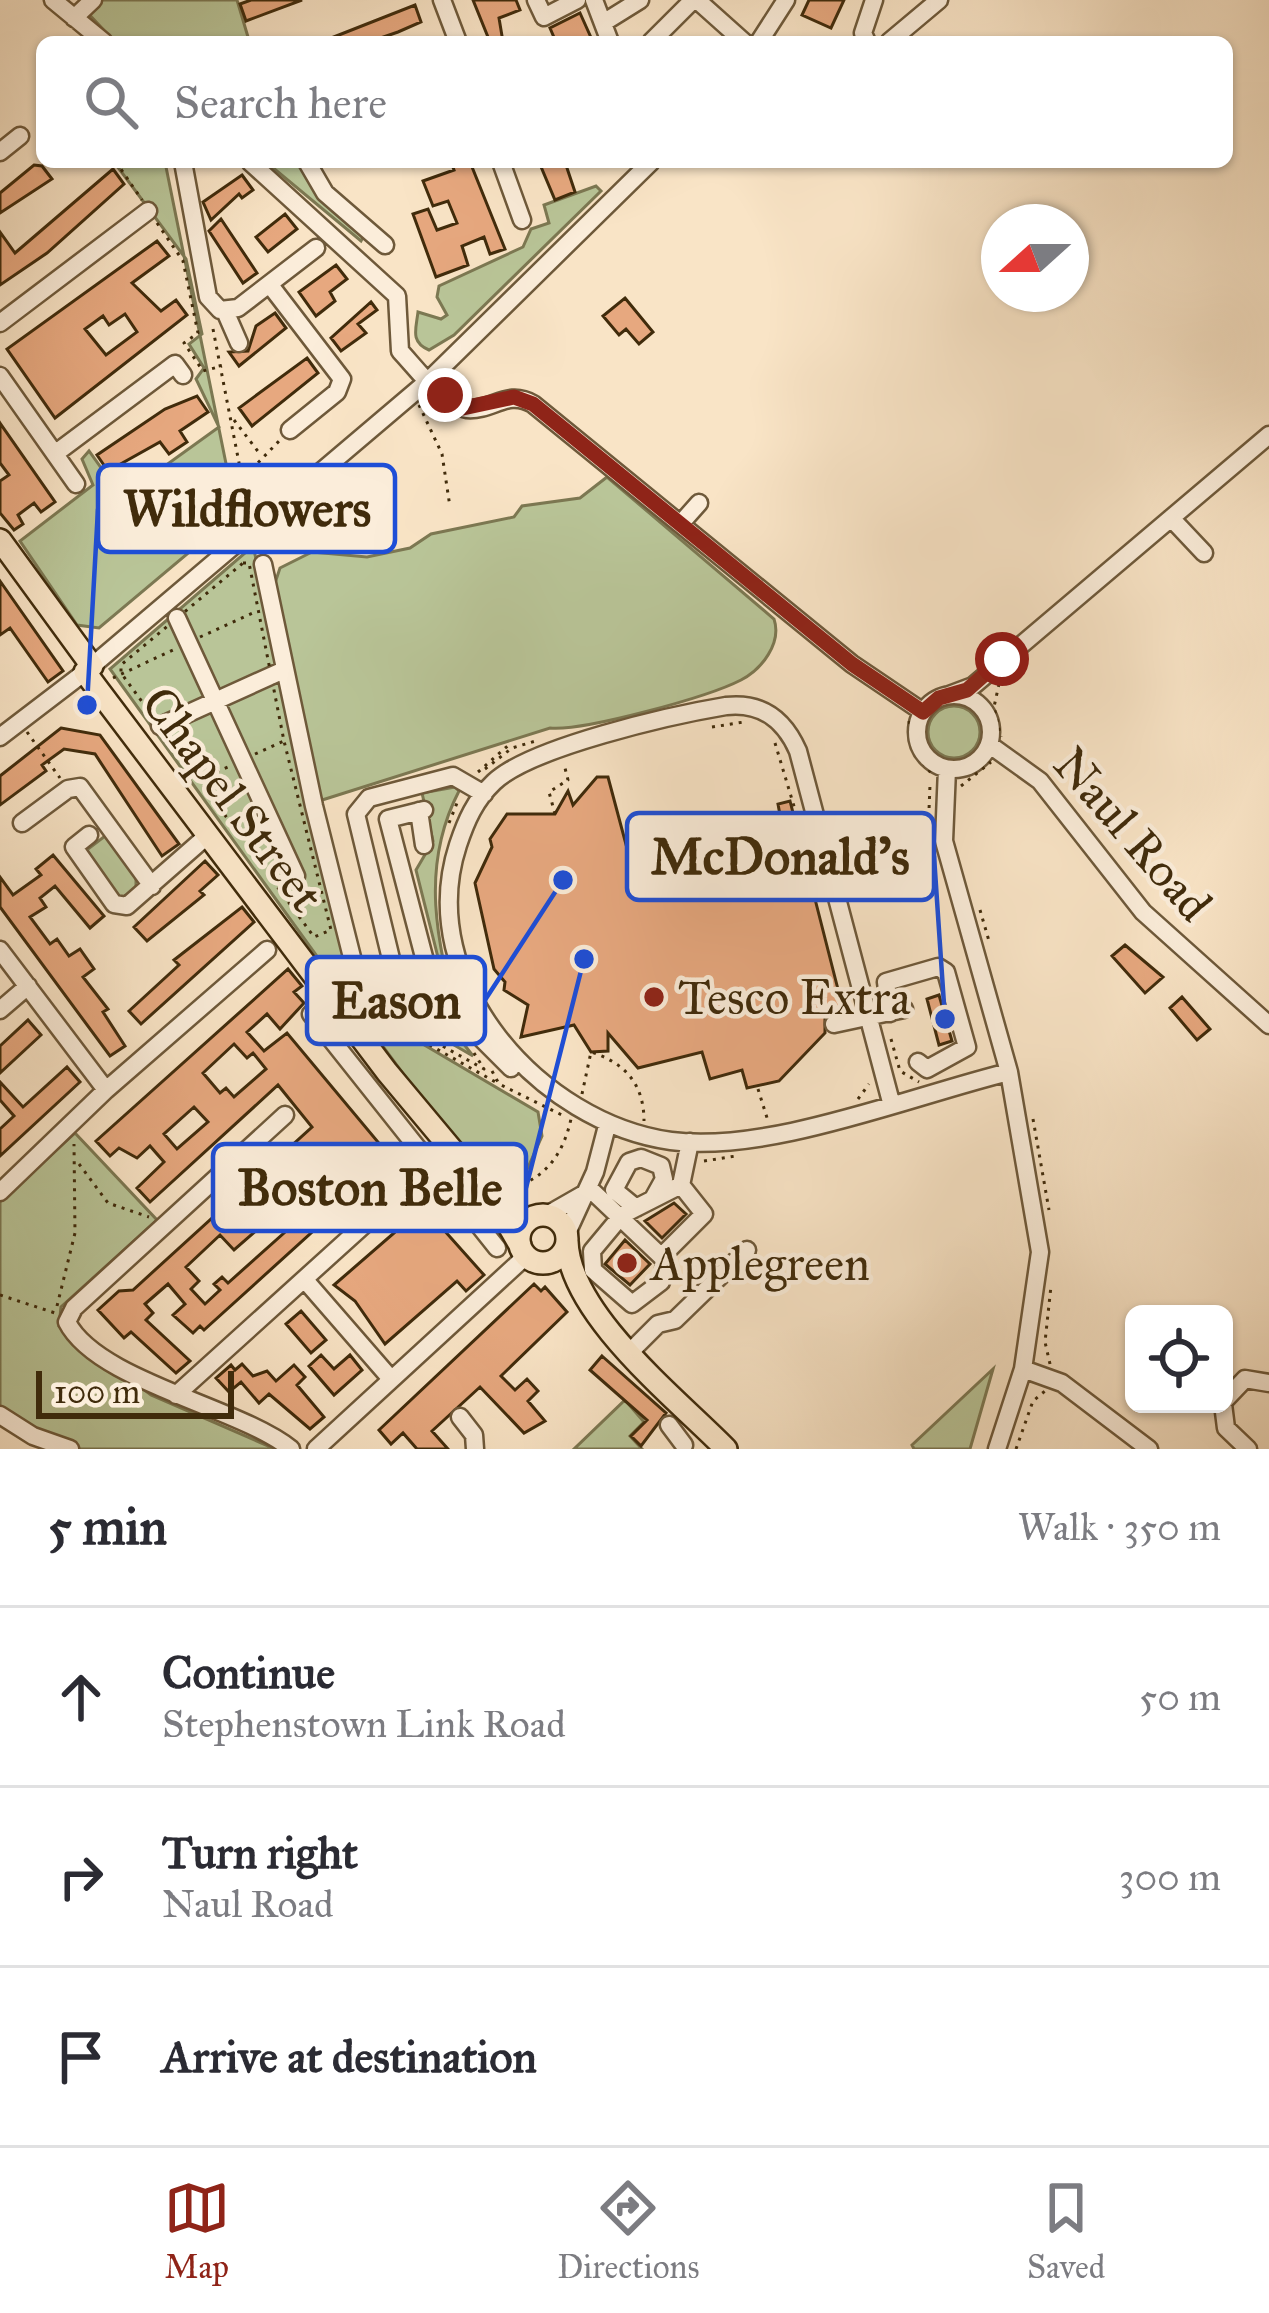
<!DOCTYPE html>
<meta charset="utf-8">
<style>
:root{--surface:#fff;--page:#f7f7f7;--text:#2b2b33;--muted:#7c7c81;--line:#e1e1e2;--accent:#8f2418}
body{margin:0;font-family:"IM FELL Great Primer",serif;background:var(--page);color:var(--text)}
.controls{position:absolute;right:36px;bottom:36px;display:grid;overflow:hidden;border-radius:18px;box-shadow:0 3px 9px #0004}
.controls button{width:108px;height:108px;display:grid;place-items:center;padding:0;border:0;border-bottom:3px solid var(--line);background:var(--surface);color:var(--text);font:60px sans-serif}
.compass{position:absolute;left:981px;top:204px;width:108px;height:108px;border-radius:50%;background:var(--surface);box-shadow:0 3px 9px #0004;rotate:249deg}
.scale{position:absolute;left:36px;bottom:30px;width:198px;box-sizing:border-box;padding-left:12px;border:6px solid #402b0b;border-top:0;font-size:33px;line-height:42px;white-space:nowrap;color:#402b0b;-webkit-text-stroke:9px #fbedda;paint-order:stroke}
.stop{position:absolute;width:36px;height:36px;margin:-27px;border:9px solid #8f2418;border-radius:50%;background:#fff}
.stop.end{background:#8f2418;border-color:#fff;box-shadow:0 3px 12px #0008}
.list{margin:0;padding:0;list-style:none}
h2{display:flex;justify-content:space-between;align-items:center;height:156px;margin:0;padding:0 48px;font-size:51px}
h2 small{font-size:39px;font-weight:400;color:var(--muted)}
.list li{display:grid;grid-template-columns:78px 1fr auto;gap:36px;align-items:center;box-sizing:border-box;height:180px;padding:0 48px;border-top:3px solid var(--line)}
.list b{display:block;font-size:45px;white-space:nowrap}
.list p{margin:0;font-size:39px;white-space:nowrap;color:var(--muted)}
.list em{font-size:39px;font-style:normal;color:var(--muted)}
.icon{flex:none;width:66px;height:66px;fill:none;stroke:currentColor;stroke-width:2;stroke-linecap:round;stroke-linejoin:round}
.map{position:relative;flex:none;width:1269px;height:1449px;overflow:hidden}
.search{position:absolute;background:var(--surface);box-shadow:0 3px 9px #0004;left:36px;right:36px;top:36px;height:132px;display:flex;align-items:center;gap:30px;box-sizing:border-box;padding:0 42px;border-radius:18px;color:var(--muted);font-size:45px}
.sheet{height:696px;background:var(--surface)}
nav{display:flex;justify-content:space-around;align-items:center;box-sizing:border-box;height:168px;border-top:3px solid var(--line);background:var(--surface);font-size:33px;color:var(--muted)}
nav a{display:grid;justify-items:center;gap:6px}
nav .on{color:var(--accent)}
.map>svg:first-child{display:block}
</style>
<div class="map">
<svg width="1269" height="1449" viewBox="0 0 1269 1449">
<rect width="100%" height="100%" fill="#f9e4c6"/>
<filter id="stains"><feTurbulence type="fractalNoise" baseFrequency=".00167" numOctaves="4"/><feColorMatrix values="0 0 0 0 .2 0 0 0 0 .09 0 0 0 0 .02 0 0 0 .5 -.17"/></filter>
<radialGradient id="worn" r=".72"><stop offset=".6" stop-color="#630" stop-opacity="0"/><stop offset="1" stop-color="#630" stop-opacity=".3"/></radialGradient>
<path fill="#b9c598" stroke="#7c7852" stroke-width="3" d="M93,0H237L248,37L236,42H115L84,9Z
M114,162H165L236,513L99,628L77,625L20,541L93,485L82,459L89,451L122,497L219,427L196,379L204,368L189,344L202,334L186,259Z
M266,162H301L365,234L361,241Z
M596,186L601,191L454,335L429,350C410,342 416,329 418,312L441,319L447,315L437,297L439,286L523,247L531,229L549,223L544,205Z
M607,477L774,619C782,643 762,669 741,680C708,697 585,731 550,728L319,801L274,586L280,568L312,552L367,557L410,548L431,534L514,517L522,506L580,498Z
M253,546L357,994L352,1005L110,669Z
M928 732a26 26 0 1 1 52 0a26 26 0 1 1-52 0Z
M455,787L459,791C415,876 442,957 463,1043L473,1056L435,1034L450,1005L416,870L433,841L422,793Z
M105,836L136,877V890L127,898H118L84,852Z
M373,996L382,1020L538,1112L542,1136L525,1174C516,1178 507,1184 497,1180C471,1172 383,1045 361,1017Z
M75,1133L157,1220L61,1307L59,1326L151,1395L275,1449H70L0,1415V1202Z
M993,1369L970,1449H914L912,1445Z
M625,1400L644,1422L630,1436L642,1449H574Z"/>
<path fill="#e7a87f" stroke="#402b0b" stroke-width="3" fill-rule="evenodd" d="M251,0H302L246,21L240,4Z
M473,0H516L520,10L499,18L503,42H490Z
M809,0H844L831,28L802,15Z
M415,5L421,22L398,32L369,42H321Z
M580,13L593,42H556L550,28Z
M451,162H470L505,249L490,254L484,237L462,246L468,265L436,277L413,214L428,209L437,230L457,223L448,201L433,206L423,181L454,170Z
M539,162H565L575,192L555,200Z
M34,165L42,166L52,179L0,213V193Z
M113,169L124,184L47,253L0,285V232L15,253Z
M242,175L253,190L242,198L239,194L211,220L203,202Z
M285,214L297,229L268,252L256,237Z
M221,219L257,273L243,283L209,231Z
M157,241L169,256L132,283L161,311L176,300L187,315L55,418L7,349ZM125,314L137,332L106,355L85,329L103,316L109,325Z
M336,265L347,279L330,292L335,301L316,316L299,292Z
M625,298L653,332L639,344L626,329L619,335L603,316Z
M371,302L377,310L358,324L366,333L341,351L331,338Z
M275,313L286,328L239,366L229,352L248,351L256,326Z
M307,358L318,373L252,426L239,408Z
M197,396L208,412L180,431L187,442L169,454L160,442L108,471L97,455L165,409Z
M0,423L55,502L41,512L34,503L18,515L23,524L14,530L0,513V481L9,475L0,463Z
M0,581L63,671L48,682L10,628L0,635Z
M61,728L100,735L179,844L162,856L95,754L64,749L42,765L46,771L0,805V776Z
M597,777H608L640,897L711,879L700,836L780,815L778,804L790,801L843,1009L825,1015V1033L779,1081L747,1088L742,1070L710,1079L702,1052L638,1068L608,1033V1051L591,1052L574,1025L521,1037L528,1005L504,990L505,982L494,969L475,883L492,847L490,839L507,814H555L568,791L573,805Z
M53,855L104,916L90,928L55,886L40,898L46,907L30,917L50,944L57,939L69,956L80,949L94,969L83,977L108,1009L103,1012L125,1046L110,1056L0,907V877L13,895L41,875L36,869Z
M205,861L218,875L200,891L204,895L147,941L134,927Z
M242,907L254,922L141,1024L129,1011L179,965L174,960Z
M1125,945L1163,977L1145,993L1112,956Z
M288,969L302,986L294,992L304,1003L280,1029L267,1014L247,1032L264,1051L287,1033L398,1166L368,1192L363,1186L204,1330L200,1326L193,1333L173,1315L185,1304L168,1284L145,1304L153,1313L146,1320L190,1361L176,1373L131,1332L124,1338L98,1310L119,1291L133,1290L312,1127L278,1085L150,1202L137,1188L164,1162L150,1146L137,1158L119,1148L110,1156L96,1141ZM234,1044L247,1058L253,1053L266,1069L234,1097L226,1088L220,1093L203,1073ZM194,1107L208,1122L177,1149L164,1134ZM310,1171L326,1188L317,1196L321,1200L228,1283L222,1277L214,1284L220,1290L205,1304L191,1289L199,1281L186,1267L220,1235L234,1250L291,1200L285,1189Z
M939,995L952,1041L939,1045L927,999Z
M1182,997L1210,1029L1197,1040L1170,1008Z
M28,1020L41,1035L0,1073V1046Z
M67,1067L80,1082L0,1156V1129L14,1116L0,1100V1082L23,1107Z
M418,1201L484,1275L466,1291L457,1281L385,1344L355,1301L334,1285L394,1233L386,1223Z
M674,1203L686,1214L662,1238L645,1221Z
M625,1240L650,1264L630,1285L605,1264Z
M534,1284L541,1291L545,1287L567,1312L501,1376L515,1390L527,1379L538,1391L528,1401L545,1421L524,1433L480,1387L432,1431L448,1449H417L403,1433L391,1444L379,1430Z
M301,1311L326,1340L311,1353L286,1324Z
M321,1355L334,1369L350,1355L362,1370L334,1395L309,1366Z
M602,1356L666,1413L641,1446L631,1436L647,1420L590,1370Z
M242,1364L253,1376L267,1371L276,1381L294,1365L305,1377L297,1385L324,1417L310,1429L269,1394L259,1403L241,1382L229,1392L216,1378L231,1365L235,1370Z"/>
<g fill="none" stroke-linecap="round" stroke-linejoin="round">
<path stroke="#d4bfa1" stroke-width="16" stroke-dasharray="16 8" stroke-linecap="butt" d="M445,1018L477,1034"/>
<g stroke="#6e593a" stroke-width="21">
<path id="minor" d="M53,0L104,42
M442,0L458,42
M536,0L544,17L577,0
M594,0L610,42
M697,0L744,42
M74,18L93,0
M603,23L640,0
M651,42L693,0
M759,42L786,0
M867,42L863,33L874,0
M889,42L939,0
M0,152L20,136
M183,162L208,297L220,310L238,308L316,248
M250,162L397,296L400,351C416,368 444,406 467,409C493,411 507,389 533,404L852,664L923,712
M307,162L325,193L385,245
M501,162L522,220
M270,285L342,379L337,392L290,430
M225,311L239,343
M0,323L148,211
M0,376L76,484
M56,453L175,364L183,375
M1171,518L1204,553
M683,521L699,503
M263,564L314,806L362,997L346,1019
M177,618L296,876
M92,666L429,380L651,162
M917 732a37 37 0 1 1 74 0a37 37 0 1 1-74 0Z
M949,695L973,686L1269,435
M160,726L284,670
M0,737L85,672
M990,745L1040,781L1143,912L1269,1025
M947,769L944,841L1009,1072L1040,1252L1023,1369L997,1449
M424,810L388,819L436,1003L429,1014
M419,811L424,845
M22,823L68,789L80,787L152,886
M89,835L74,847L114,904L127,906L208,835
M0,950L106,1090
M0,1010L28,986
M890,1013L886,982L938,967L946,972L967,1047L927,1069L918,1062
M311,1014L497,1248
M445,1018L429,1014L399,992L356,814L369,798L453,776L484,794
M834,1024L904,1009
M477,1034L511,1068
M891,1102L798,751C784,719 761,702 726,706C672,715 531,747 494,782C475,800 466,821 458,845C413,982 541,1123 671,1141C768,1154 911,1096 1009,1072
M285,1115L74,1308L67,1322C97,1381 239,1407 291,1449
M681,1185L690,1142
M589,1188L666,1261L661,1282L632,1304L593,1270L592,1251L622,1215L681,1185L704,1214L663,1255
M0,1192L106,1090L267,950
M636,1208L614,1190L629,1162L641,1158L661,1166L664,1179L654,1197
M547,1215L582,1195
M567,1233L595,1172L607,1126
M305,1280L391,1379
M630,1352L658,1324L675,1320L747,1250
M1023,1369L1062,1383L1149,1449
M176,1395L428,1167
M1224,1401L1245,1379L1269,1383
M1223,1404L1226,1428L1248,1449
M0,1415L33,1436L70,1449
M460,1417L474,1435L475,1449
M669,1425L684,1445
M316,1449L526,1256"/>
</g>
<g stroke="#402b0b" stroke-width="26">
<path id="major" d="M0,540L92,666L85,672L96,687L387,1072L494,1200L520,1245
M519 1239a24 24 0 1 1 48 0a24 24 0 1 1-48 0Z
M567,1241C569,1314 677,1399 726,1449"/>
</g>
<path stroke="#402b0b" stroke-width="3" stroke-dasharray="3 6" stroke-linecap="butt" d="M58,162H67
M116,162L142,200
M157,223L183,261L198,333L184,343L203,371L222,366
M213,329L248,509L269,492L270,496
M419,405L442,454L450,507
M234,420L260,454
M242,469L254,467L280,440
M243,563H249L284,741L331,930L314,937L121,673V665Z
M200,637L257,611
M113,678L175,649
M999,684L994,707L1001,737
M909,721L915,751L933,776
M712,727L744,722
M27,732L60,778
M775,743L812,866
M255,754L284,741
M485,769L512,748L539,740
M478,772L511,743
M200,779L230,766
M961,786L991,762
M555,814L549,792L568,780L564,764
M449,823L459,798
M928,835L930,785
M980,910L989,941
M451,985L458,1011
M376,991L390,1017L484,1069L474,1053
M377,1000L383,1016L394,1025L499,1084
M891,1039L900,1071L919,1082
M492,1071L499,1084L564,1116
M758,1089L768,1121
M582,1094L591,1052C625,1063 644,1084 644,1121
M858,1099L869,1084
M1033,1119L1049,1210
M704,1161L736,1156
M79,1164L108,1203L149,1217
M505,1189C544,1182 563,1155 571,1119
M0,1295L55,1313
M57,1306L75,1233L74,1144
M1050,1364L1045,1342L1051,1286
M1016,1449L1033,1401L1045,1391"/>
<use href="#minor" stroke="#fbedda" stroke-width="16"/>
<use href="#major" stroke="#f9e4c6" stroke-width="21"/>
</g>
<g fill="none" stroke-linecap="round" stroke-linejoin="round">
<path stroke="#8f2418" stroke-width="15" d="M445,395L463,408L514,397L533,404L852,664L923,712L939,698L967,690L1002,659"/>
</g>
<g fill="#8f2418" stroke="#fbedda" stroke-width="4.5">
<circle cx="654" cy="997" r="12"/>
<circle cx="627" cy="1263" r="12"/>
</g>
<g text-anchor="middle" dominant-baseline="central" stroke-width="9" stroke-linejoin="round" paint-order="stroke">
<g font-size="48" fill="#402b0b" stroke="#fbedda">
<text transform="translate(233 799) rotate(53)">Chapel Street</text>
<text transform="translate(1133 834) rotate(49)">Naul Road</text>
</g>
<g font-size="48" fill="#402b0b" stroke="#fbedda" text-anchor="start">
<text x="678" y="997">Tesco Extra</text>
<text x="651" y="1263">Applegreen</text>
</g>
</g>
<path fill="none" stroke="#1d4ed8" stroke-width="4.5" d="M87 705L98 509M945 1019L934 856M563 880L485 1000M584 959L526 1188"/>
<g fill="#1d4ed8" stroke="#fbedda" stroke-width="4.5">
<circle cx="87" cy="705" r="12"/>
<circle cx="945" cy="1019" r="12"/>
<circle cx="563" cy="880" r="12"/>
<circle cx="584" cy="959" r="12"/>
</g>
<g fill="#fbedda" stroke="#1d4ed8" stroke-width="4.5">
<rect x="98" y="465" width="297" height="87" rx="12"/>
<rect x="627" y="813" width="307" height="87" rx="12"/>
<rect x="307" y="957" width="178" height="87" rx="12"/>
<rect x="213" y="1144" width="313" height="87" rx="12"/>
</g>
<g font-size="51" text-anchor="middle" font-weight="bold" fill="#402b0b">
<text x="247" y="526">Wildflowers</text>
<text x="780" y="874">McDonald's</text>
<text x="396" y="1018">Eason</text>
<text x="370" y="1205">Boston Belle</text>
</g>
<rect width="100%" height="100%" filter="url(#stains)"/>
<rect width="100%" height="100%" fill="url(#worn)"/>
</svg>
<div class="controls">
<button><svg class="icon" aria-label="locate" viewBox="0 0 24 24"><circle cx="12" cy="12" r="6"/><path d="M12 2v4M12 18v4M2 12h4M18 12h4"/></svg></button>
</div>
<svg class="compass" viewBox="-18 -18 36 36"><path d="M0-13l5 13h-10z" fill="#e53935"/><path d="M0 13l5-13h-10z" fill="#7c7c81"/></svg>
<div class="scale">100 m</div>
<div class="stop" style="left:1002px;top:659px"></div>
<div class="stop end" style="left:445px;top:395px"></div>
<div class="search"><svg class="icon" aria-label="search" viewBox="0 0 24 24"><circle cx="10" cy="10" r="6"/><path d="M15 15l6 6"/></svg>Search here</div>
</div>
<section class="sheet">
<h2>5 min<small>Walk · 350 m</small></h2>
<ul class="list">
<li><svg class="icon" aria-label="ahead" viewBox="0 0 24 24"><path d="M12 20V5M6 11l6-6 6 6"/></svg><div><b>Continue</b><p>Stephenstown Link Road</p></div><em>50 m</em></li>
<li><svg class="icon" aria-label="right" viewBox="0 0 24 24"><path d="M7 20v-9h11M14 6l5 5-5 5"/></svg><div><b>Turn right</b><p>Naul Road</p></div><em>300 m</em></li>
<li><svg class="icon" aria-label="arrive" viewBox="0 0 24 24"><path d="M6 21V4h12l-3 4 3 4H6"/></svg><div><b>Arrive at destination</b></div></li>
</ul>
</section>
<nav>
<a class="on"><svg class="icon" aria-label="map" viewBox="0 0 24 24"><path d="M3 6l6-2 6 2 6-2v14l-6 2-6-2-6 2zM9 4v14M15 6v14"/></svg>Map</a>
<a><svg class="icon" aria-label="directions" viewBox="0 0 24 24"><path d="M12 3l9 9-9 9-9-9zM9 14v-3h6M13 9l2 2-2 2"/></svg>Directions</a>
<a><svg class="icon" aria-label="saved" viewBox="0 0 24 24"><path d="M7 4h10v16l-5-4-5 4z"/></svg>Saved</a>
</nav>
